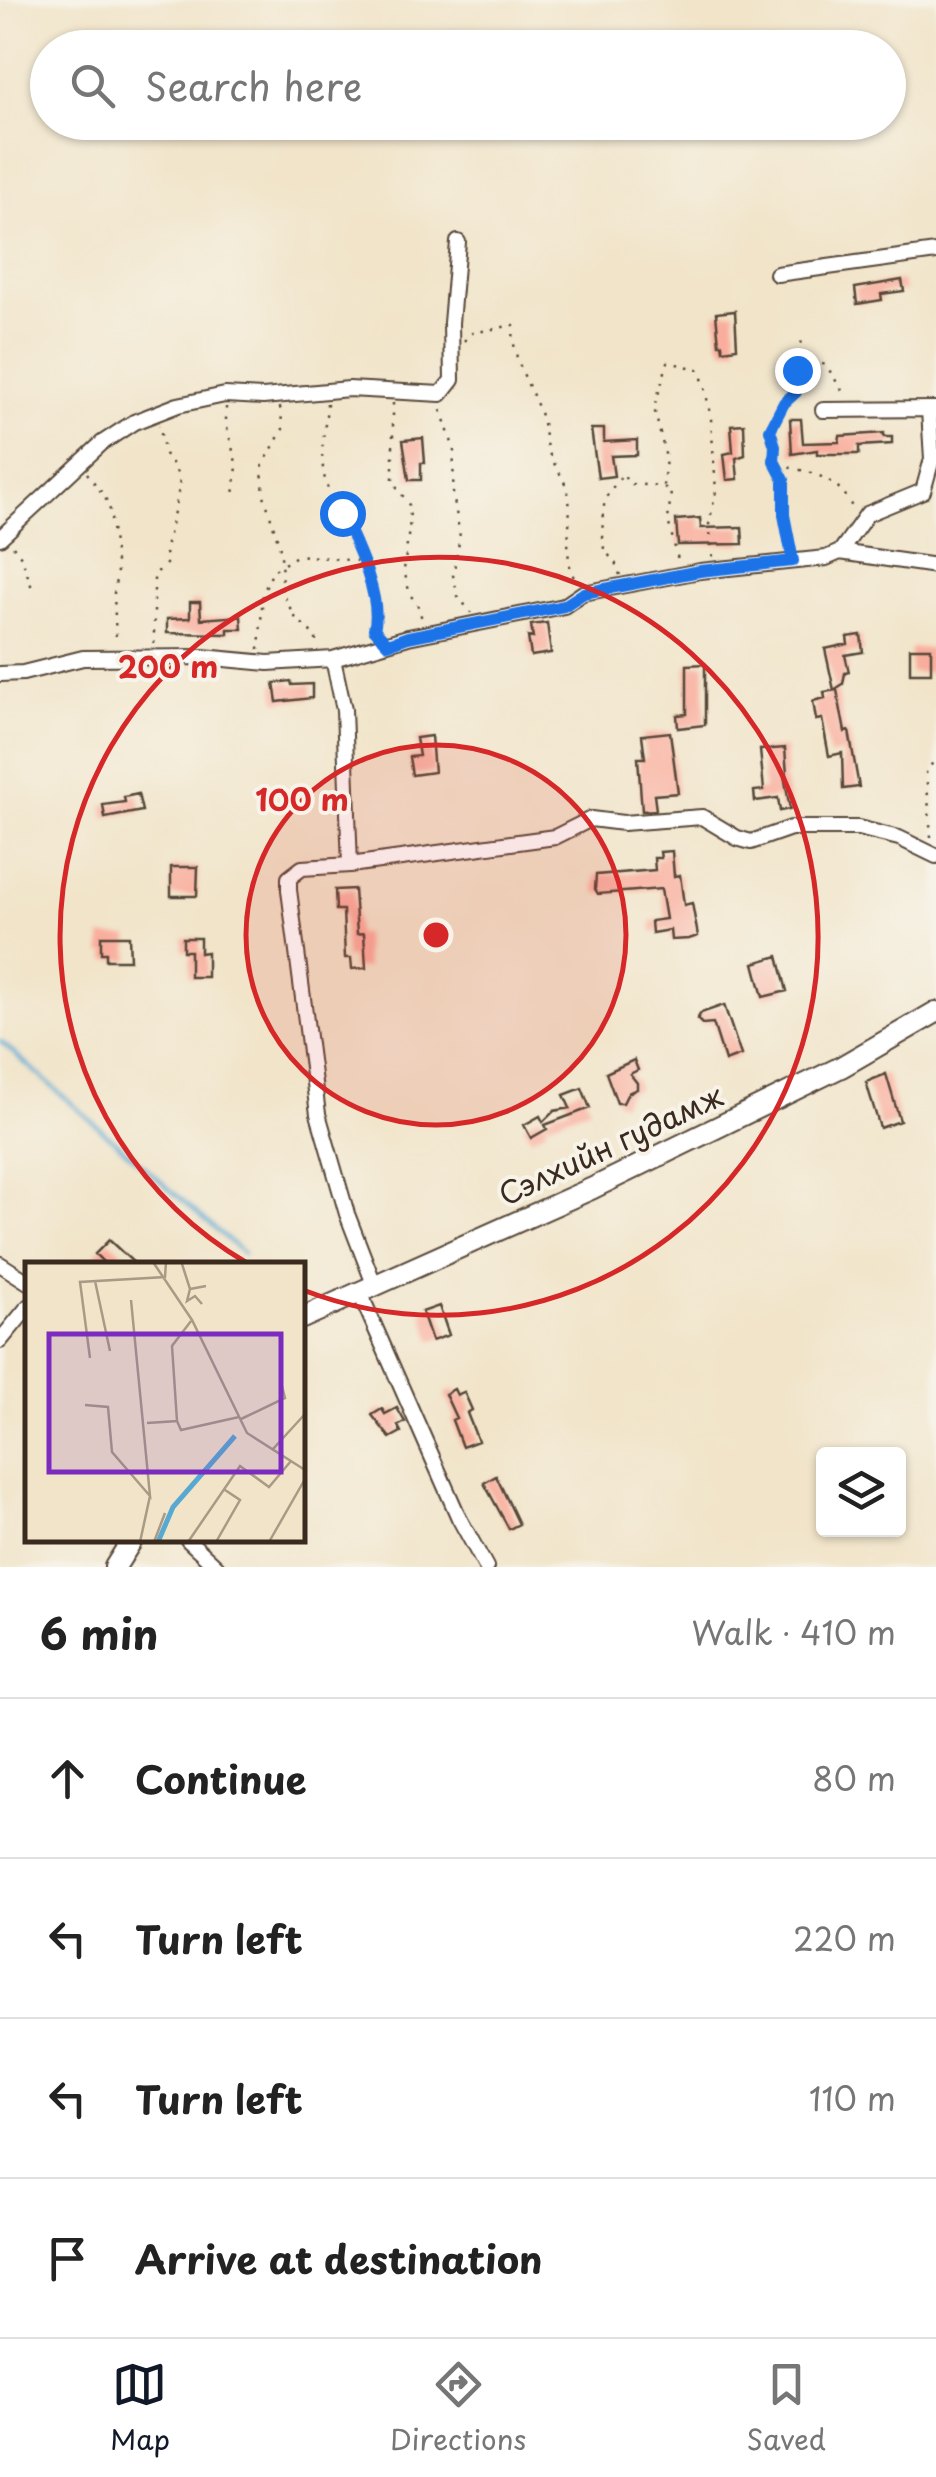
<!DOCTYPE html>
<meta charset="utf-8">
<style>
:root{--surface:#fff;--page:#f2f2f2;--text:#222;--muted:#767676;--line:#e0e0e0;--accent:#111827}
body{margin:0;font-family:"Playpen Sans",sans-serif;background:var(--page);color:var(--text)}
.controls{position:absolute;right:30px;bottom:30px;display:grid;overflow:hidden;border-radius:10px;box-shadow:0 2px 8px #0004}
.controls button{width:90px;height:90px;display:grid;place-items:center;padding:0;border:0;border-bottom:2px solid var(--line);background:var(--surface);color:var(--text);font:50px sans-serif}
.stop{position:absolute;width:30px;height:30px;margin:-22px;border:8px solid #1a73e8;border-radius:50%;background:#fff}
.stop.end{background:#1a73e8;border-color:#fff;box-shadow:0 2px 10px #0008}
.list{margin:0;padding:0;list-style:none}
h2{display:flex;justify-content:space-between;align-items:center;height:130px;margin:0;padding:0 40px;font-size:42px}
h2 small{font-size:32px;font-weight:400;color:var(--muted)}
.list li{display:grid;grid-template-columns:65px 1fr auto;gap:30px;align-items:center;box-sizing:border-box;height:160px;padding:0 40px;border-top:2px solid var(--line)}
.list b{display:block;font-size:38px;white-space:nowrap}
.list em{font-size:32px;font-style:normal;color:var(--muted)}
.icon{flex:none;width:55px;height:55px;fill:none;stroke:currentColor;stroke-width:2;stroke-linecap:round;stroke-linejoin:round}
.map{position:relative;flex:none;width:936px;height:1567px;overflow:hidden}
.search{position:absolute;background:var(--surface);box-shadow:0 2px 8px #0004;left:30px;right:30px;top:30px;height:110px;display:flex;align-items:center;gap:25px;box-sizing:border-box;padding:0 35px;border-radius:55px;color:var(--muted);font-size:38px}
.sheet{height:770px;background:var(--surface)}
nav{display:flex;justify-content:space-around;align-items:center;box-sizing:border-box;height:140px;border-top:2px solid var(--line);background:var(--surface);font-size:28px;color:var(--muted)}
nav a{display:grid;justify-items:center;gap:5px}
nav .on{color:var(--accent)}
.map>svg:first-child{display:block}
</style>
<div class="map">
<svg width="936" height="1567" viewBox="0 0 936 1567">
<rect width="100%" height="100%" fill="#f7f3e8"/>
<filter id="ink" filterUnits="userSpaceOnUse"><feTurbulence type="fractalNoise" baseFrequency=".01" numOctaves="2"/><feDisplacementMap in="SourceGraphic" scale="20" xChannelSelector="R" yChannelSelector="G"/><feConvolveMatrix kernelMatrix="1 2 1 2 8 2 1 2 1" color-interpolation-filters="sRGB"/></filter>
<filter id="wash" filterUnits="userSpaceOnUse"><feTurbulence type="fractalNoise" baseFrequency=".0048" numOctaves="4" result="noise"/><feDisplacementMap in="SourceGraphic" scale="40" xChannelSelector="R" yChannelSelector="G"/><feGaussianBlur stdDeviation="2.25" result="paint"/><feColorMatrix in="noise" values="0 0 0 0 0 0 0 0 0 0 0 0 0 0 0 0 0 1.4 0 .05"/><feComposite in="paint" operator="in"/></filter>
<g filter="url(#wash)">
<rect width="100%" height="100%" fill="#f1e4c9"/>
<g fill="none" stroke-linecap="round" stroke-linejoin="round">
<path stroke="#57a9d2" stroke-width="4" d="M0,1041L244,1254"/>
</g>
<g id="blocks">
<path fill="#f9ad9d" d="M902,280L904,291L881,294L882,300L857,304L855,288Z
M735,311L737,348L723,350L722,344H719L716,313Z
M790,419H801L803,443L839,442L840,436L884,433V437H892V444L859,446V454H817V450L792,454Z
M744,424L745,455L736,458L738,479L727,480L724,454L733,452L731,425Z
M591,429H604V442L637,440V455L611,456L614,476L598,478Z
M423,438L425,463H421V480H409L403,440Z
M700,518L701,528L742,527L743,544L678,545L676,520Z
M190,602H200L201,619L241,616L242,629H228V634L167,633V619L190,618Z
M547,623L551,653L531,656L528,637L533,638L531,625Z
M861,635L863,652L845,655L849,672L845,673L843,684L834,690L825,649L848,644L847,637Z
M910,648H931V673H910Z
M705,664V725L678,728L677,715L687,714V665Z
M291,681L292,685L312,684V698L277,702L274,683Z
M837,690L845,732L849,731L859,787L843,789L842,753L829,756L822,719L816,720L813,701L825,698L824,692Z
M670,732L678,793L654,795L656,810L642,811L638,758H645L642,735Z
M431,736L434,772L412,775L409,757L419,756L416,738Z
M785,748L787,775H784L790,809L780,811L778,798L755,801L754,791L764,790L760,750Z
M138,794L142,811L105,818L103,805L125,802L124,797Z
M672,851L674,876L680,875L684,905L692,903L698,936L689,939L671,940L670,930L652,933L651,921L666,919L661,889L598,894L595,889L596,875L655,870L654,858H661L660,852Z
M171,867H198L197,896H171Z
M354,889L357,934L364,933L366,968L352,969L351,958H345L343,910H336L335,890Z
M101,936H129L130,960H106V953H101Z
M183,938H200V953L207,952V977H190V951H183Z
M778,956L787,991L763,997L754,963Z
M724,1005L741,1055L725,1061L713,1023L702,1024L697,1019L701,1013Z
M634,1060L638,1070L630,1074L637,1083V1089L628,1093L623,1103H617L606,1073Z
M886,1074L900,1121L880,1128L866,1082Z
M582,1088L590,1108L545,1125L547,1129L531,1138L524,1125L540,1116L543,1122L554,1111L570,1108L564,1095Z
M109,1240L135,1264H105L95,1254Z
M439,1306L449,1335L432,1341L422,1312Z
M454,1389L457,1395L464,1392L472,1410L467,1413L478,1441L462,1447L452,1420L456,1418L445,1394Z
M397,1408L405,1422L398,1426L401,1432L390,1438L372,1415L382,1409L385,1414Z
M496,1476L519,1524L509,1529L484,1483Z"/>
</g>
</g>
<g filter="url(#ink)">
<use href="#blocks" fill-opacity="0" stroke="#564638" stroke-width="2.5"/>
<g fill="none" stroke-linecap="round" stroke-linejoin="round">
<g stroke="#564638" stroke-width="18">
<path id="minor" d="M777,274L936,252
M823,410L935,409
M0,538L102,443L134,422L178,405L225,395L263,397L349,389L441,394L452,380L451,323L458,242
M840,552L867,514L923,491L932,459L929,410
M333,659L344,710L350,865L555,837L591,819L623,823L702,817L737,838L751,842L791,828H858L899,838L936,856
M0,674L23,673L83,658L203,657L268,663L333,659L408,637L564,606L583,593L700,571L826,558L840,552L936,566
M350,865L302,868L289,878V890L318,1114L347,1214L374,1284
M0,1264L28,1282
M359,1291L459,1518L486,1567
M0,1341L28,1307
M188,1540L217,1567"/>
</g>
<g stroke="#564638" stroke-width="24">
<path id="secondary" d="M302,1318L593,1188L841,1067L936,1012
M115,1567L132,1540"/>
</g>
<path stroke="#564638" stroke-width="2.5" stroke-dasharray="2.5 8" stroke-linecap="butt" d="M464,341L472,333L514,325C509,359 533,387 542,419C545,429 544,440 548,450C553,465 564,477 568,492C574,522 560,557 577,583
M802,358L826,365L845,395
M327,403C326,427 319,450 324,474C326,490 336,503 343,517C357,543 383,601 374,629L377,632
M393,403V481L409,505L410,520L404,570L410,595L417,603L422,619
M226,407V424L237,466L234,497
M280,407L283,429L262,467L264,495L281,551L282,593L295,617L315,636L318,647
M441,410L454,449L453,493L460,537L453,575L458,596L471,613
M779,466C808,470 844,479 853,511
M87,473L105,497L110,510L117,571L114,593L116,642
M664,487L671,492L668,520L679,564
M13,546L22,558L32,588
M791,550L784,515V481L774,461L775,446L770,430L784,403L797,393L795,378L803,334
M620,575L615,562L604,550C603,534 600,512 607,496C611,487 618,484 622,474L630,484L663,486L666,458L654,408L668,362L698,369L704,383L711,419L716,491L709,524L713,557
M154,644V575L167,563L165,553L180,484L175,467L165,454L159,425
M259,650L263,593L273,571L298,555L358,561
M931,837L926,771L936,759"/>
<use href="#minor" stroke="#fff" stroke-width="14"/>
<use href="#secondary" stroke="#fff" stroke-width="20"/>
</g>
</g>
<g fill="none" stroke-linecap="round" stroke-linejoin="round" filter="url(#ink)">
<path stroke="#1a73e8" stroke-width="12" d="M342,513C355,542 383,598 374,629L388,644L408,637L564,606L584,593L700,571L793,561L784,515V480L774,461L775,446L770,430L784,403L796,392L797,370"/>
</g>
<circle cx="436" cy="935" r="190" fill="#d62828" fill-opacity=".12"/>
<g fill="none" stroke="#d62828" stroke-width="5">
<circle cx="436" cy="935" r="190"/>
<path d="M247 1263A379 379 0 1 1 303 1290"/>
</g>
<g text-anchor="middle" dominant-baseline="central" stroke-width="8" stroke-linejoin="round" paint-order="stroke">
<g font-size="30" fill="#3b2a1e" stroke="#f7f3e8">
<text transform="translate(610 1144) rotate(-25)">Сэлхийн гудамж</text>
</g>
</g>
<g transform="translate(25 1262)">
<rect width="280" height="280" fill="#f1e4c9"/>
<path fill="none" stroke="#57a9d2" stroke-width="5" d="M133,280L148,245L210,174"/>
<path fill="none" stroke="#a89a85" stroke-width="2.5" d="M128,0L167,58L222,171L280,208M157,2L165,27L181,24M70,19L85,89M165,27L162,39L170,34L177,42M65,96L55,20L140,15L141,0M60,143L83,145L87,190L125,234L106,38M216,157L260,136L257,124M152,159L156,168L214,155M122,161L152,159L147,84L166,59M248,187L280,152M115,280L125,234M129,280L140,251M163,280L215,204L244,225L266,199M191,280L215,238L200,228M244,280L280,217"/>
<path fill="#7b2cbf" fill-opacity="0.15" stroke="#7b2cbf" stroke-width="5" d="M24,72H256V210H24Z"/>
<rect width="280" height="280" fill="none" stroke="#3b2a1e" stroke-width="5"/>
</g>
<circle cx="436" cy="935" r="15" fill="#d62828" stroke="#f7f3e8" stroke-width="5"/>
<g font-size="30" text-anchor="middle" font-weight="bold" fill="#d62828" stroke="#f7f3e8" stroke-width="8" stroke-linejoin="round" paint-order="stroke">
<text x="168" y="678">200 m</text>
<text x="302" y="811">100 m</text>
</g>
</svg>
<div class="controls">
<button><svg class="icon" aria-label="layers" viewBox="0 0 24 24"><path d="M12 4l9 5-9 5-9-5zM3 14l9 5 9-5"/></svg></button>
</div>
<div class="stop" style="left:342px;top:513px"></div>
<div class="stop end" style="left:797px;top:370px"></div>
<div class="search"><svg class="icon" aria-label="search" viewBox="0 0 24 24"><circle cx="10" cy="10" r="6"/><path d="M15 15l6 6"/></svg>Search here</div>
</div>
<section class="sheet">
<h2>6 min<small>Walk · 410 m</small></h2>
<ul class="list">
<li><svg class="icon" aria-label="ahead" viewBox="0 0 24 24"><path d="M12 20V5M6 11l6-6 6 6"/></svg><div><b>Continue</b></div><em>80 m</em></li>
<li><svg class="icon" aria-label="left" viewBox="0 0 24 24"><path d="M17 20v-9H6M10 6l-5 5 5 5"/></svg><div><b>Turn left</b></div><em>220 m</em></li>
<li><svg class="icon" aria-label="left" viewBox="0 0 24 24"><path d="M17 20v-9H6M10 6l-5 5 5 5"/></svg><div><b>Turn left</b></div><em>110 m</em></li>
<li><svg class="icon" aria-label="arrive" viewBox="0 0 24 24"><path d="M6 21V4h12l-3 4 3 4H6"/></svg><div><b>Arrive at destination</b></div></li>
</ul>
</section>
<nav>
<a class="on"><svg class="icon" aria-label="map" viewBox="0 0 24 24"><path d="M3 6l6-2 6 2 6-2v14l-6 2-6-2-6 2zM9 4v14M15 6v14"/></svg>Map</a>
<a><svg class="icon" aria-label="directions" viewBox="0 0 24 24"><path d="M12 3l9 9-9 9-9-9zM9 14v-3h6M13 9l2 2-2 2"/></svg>Directions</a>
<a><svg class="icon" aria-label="saved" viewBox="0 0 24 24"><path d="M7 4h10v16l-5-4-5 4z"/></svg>Saved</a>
</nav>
